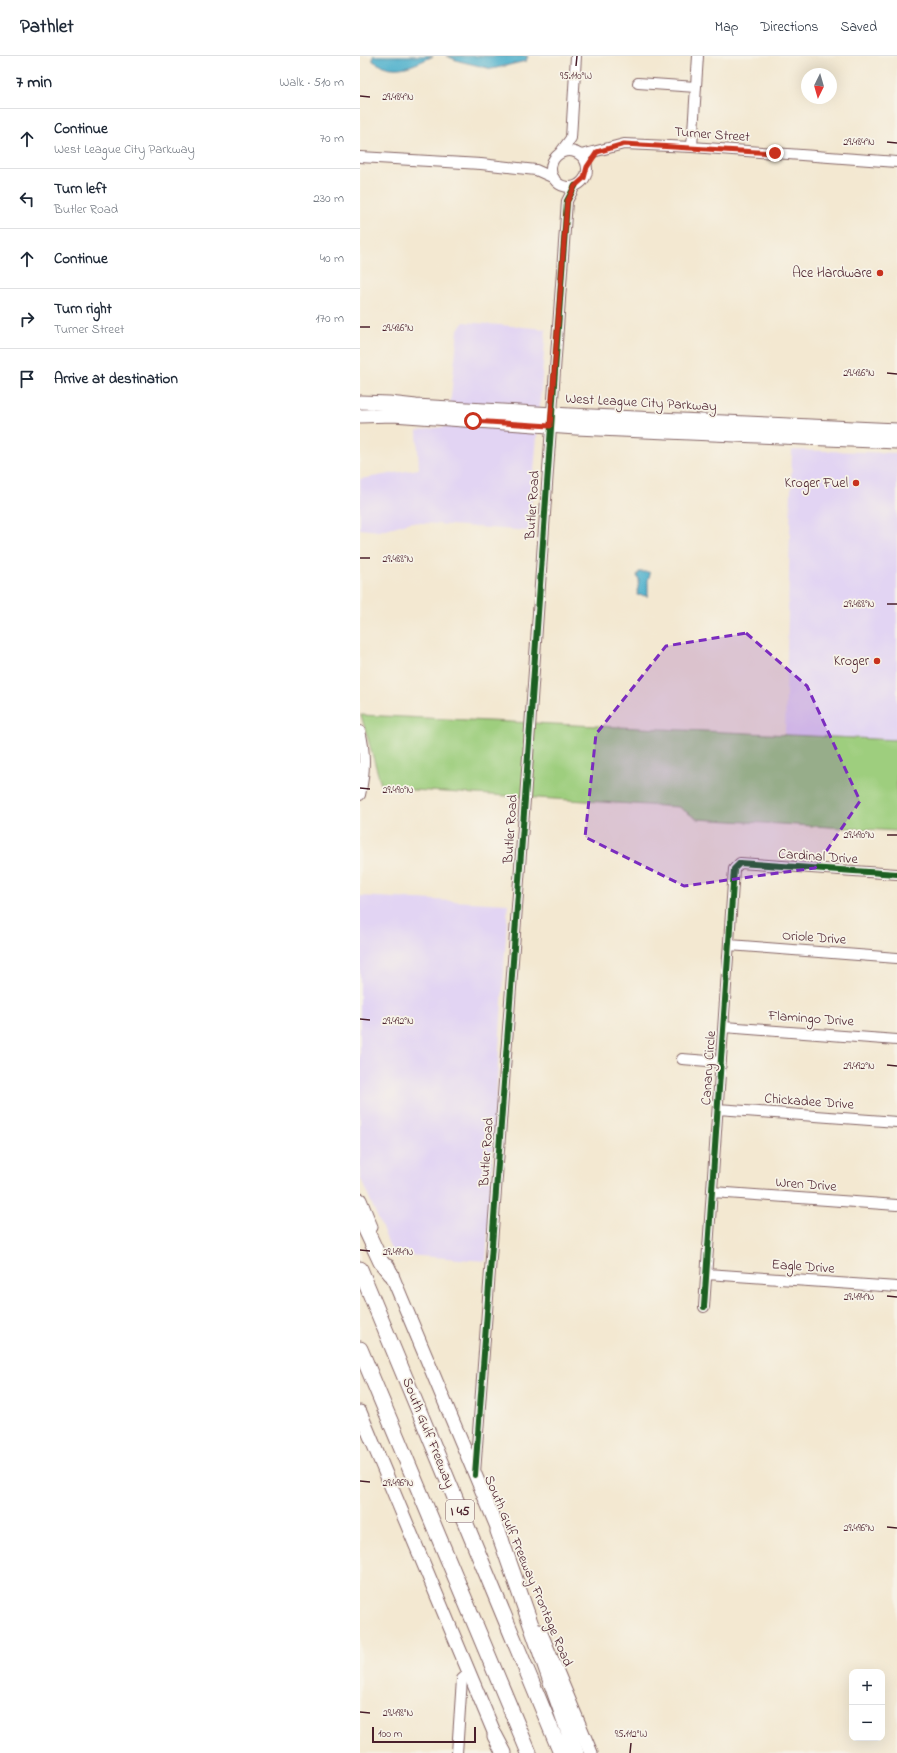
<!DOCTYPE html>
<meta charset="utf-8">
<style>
:root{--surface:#fff;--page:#f2f2f3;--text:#1f2937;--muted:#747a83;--line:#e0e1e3}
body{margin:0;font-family:"Indie Flower",sans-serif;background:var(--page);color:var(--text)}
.controls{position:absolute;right:12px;bottom:12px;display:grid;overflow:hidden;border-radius:8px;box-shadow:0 4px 16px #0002}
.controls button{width:36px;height:36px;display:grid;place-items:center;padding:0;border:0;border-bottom:1px solid var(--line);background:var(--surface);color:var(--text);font:20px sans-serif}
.compass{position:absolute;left:441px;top:12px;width:36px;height:36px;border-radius:50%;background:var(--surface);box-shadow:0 4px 16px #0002;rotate:185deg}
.scale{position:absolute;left:12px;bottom:10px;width:104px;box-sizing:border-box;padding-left:4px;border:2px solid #4a1f2b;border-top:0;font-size:11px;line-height:14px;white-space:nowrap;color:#4a1f2b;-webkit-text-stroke:3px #f7f3e8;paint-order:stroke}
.stop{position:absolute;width:12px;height:12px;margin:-9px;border:3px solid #c8321e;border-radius:50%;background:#fff}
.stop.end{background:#c8321e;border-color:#fff;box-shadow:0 1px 4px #0008}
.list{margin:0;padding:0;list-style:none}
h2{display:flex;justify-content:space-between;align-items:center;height:52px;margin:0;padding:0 16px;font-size:17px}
h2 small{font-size:13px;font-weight:400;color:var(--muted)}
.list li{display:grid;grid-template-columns:26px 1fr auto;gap:12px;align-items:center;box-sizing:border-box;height:60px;padding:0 16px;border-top:1px solid var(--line)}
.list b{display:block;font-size:15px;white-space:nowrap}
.list p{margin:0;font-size:13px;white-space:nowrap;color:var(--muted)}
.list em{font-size:13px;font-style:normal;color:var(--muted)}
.icon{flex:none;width:22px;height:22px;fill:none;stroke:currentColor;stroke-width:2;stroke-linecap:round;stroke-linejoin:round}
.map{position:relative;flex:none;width:537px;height:1697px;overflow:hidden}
header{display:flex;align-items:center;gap:24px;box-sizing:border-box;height:56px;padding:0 20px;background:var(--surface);border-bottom:1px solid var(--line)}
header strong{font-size:19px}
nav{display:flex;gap:22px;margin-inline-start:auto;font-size:14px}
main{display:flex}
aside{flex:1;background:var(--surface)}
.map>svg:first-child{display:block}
</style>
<header>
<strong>Pathlet</strong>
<nav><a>Map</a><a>Directions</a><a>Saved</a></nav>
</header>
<main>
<aside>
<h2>7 min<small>Walk · 510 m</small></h2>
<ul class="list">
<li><svg class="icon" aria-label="ahead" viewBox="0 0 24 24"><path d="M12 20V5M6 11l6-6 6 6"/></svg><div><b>Continue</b><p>West League City Parkway</p></div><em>70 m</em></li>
<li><svg class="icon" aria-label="left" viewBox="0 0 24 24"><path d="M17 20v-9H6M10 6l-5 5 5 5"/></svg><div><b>Turn left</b><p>Butler Road</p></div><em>230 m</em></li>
<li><svg class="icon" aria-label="ahead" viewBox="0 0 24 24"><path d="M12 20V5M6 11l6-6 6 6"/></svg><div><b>Continue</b></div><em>40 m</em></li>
<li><svg class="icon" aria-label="right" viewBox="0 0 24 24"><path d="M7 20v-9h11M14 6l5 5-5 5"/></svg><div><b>Turn right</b><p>Turner Street</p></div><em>170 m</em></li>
<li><svg class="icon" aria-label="arrive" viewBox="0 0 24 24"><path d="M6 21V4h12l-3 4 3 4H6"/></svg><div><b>Arrive at destination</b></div></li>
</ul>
</aside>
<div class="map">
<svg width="537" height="1697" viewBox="0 0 537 1697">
<rect width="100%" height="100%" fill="#f7f3e8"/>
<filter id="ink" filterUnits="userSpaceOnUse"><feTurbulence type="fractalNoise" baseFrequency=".025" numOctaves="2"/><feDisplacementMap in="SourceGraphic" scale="8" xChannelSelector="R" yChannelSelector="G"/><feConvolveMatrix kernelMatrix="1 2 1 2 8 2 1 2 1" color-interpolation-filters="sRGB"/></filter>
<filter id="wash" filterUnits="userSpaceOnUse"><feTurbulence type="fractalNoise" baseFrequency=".012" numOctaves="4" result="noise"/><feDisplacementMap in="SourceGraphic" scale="16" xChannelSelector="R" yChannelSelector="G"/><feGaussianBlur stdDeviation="0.9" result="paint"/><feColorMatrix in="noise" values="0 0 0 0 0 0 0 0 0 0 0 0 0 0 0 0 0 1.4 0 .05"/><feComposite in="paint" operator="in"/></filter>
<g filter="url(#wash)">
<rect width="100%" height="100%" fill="#f3e8d1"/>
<path fill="#e2d4f3" d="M104,266L186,273L169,475L51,466L19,475L0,473V423L59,413L57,375L88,370L98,273Z
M432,394L537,397V684L425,679Z
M0,840L148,848L126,1205L33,1198L0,1120Z"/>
<path fill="#9ece7e" stroke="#747654" d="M1,659L537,684V775L337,763L319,751L22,732Z"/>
<path fill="#4db0cc" stroke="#4c687c" d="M13,0H73C52,10 35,19 13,5Z
M86,0H168L166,5L132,13L99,5Z
M279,516H289L290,518L288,524V540L277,539L279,523L277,520Z"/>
</g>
<g filter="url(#ink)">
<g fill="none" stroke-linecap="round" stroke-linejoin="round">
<g stroke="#856565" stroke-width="12">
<path id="minor" d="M278,27L336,31
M332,91L338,0
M191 113a18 18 0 1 1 36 0a18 18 0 1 1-36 0Z
M200,97L211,82L216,0
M221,99L264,88L332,91L537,106
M0,101L121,108L176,114L194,122
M0,675C6,697 5,717 0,739
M369,889L537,902
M364,971L537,984
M322,1003L361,1006
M358,1053L537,1066
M353,1136L537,1149
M347,1218L537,1231
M344,1251L374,813L380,807L537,818
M115,1417L165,743L200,243L207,145L215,130
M97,1697L102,1623L109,1617"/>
</g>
<g stroke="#856565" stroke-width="15">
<path id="major" d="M0,346L29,347L56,350L210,359L537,374
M0,360L33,359L216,372L537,386
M0,1144L11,1171
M28,1210L142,1483
M0,1356L139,1688
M180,1575L231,1697"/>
</g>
<g stroke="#856565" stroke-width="17">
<path id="highway" d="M0,1161L21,1206L31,1218
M0,1213L201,1697
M0,1293L169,1697
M138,1475L216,1697
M135,1680L144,1697"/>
</g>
<use href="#minor" stroke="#fff" stroke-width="10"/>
<use href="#major" stroke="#fff" stroke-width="13"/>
<use href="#highway" stroke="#fff" stroke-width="15"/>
<g stroke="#f7f3e8" stroke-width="8">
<path id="cycleway" d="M344,1251L374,813L380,807L537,818
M115,1419L165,743L200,243L207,145L215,130"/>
</g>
<use href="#cycleway" stroke="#1b5e20" stroke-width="6"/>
</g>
</g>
<g fill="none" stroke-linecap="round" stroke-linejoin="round" filter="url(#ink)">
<path stroke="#c8321e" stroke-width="5" d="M113,365L190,370L207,146L215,130L224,122L227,111L237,96L264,88L415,97"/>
</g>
<path fill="#7b2cbf" fill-opacity="0.2" stroke="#7b2cbf" stroke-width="3" stroke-dasharray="8 5" stroke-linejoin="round" d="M386,577L447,630L500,745L455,812L324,830L225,781L236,678L306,590Z"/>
<path fill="none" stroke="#4a1f2b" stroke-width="1.5" d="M216,10L217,0M0,40L10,41M527,86L537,87M0,271H10M527,317L537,318M0,502H10M527,548H537M0,732L10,733M527,779H537M0,963L10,964M527,1009L537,1010M0,1194L10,1195M527,1240L537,1241M0,1425L10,1426M527,1471L537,1472M0,1656L10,1657M270,1697L271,1687"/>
<g fill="#c8321e" stroke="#f7f3e8" stroke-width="1.5">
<circle cx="520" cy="217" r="4"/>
<circle cx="496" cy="427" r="4"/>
<circle cx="517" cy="605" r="4"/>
</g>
<g text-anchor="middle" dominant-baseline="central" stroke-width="3.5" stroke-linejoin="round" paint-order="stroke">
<rect fill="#f7f3e8" stroke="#7e5f64" stroke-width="1" x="86" y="1444" width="28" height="22" rx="3"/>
<g font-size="13" font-weight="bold" fill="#4a1f2b">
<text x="100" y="1455">I 45</text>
</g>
<g font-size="14" fill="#4a1f2b" stroke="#f7f3e8">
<text transform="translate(352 79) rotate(4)">Turner Street</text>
<text transform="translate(281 347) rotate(3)">West League City Parkway</text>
<text transform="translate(173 449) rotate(-86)">Butler Road</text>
<text transform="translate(151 773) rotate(-86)">Butler Road</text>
<text transform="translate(458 801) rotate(4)">Cardinal Drive</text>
<text transform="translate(454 882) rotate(4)">Oriole Drive</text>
<text transform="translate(451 963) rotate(4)">Flamingo Drive</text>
<text transform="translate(349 1012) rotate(-86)">Canary Circle</text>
<text transform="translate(449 1046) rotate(4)">Chickadee Drive</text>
<text transform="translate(127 1096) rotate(-86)">Butler Road</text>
<text transform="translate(446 1129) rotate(4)">Wren Drive</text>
<text transform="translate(443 1211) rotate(4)">Eagle Drive</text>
<text transform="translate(68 1377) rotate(68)">South Gulf Freeway</text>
<text transform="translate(168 1515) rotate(67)">South Gulf Freeway Frontage Road</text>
</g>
<g font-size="14" fill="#4a1f2b" stroke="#f7f3e8" text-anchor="end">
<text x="512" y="217">Ace Hardware</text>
<text x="488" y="427">Kroger Fuel</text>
<text x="509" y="605">Kroger</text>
</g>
</g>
<g font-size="10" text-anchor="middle" fill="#4a1f2b" stroke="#f7f3e8" stroke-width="3.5" stroke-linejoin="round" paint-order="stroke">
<text x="216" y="23">95.110°W</text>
<text x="38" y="44">29.484°N</text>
<text x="499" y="89">29.484°N</text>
<text x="38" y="275">29.486°N</text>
<text x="499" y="320">29.486°N</text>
<text x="38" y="506">29.488°N</text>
<text x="499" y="551">29.488°N</text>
<text x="38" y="737">29.490°N</text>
<text x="499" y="782">29.490°N</text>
<text x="38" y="968">29.492°N</text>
<text x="499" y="1013">29.492°N</text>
<text x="38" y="1199">29.494°N</text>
<text x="499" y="1244">29.494°N</text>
<text x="38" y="1430">29.496°N</text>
<text x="499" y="1475">29.496°N</text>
<text x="38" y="1660">29.498°N</text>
<text x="271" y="1681">95.112°W</text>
</g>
</svg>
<div class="controls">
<button>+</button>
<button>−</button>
</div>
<svg class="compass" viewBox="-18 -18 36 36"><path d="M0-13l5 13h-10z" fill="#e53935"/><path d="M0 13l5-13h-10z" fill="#747a83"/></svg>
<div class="scale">100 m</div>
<div class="stop" style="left:113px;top:365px"></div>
<div class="stop end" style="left:415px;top:97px"></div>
</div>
</main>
